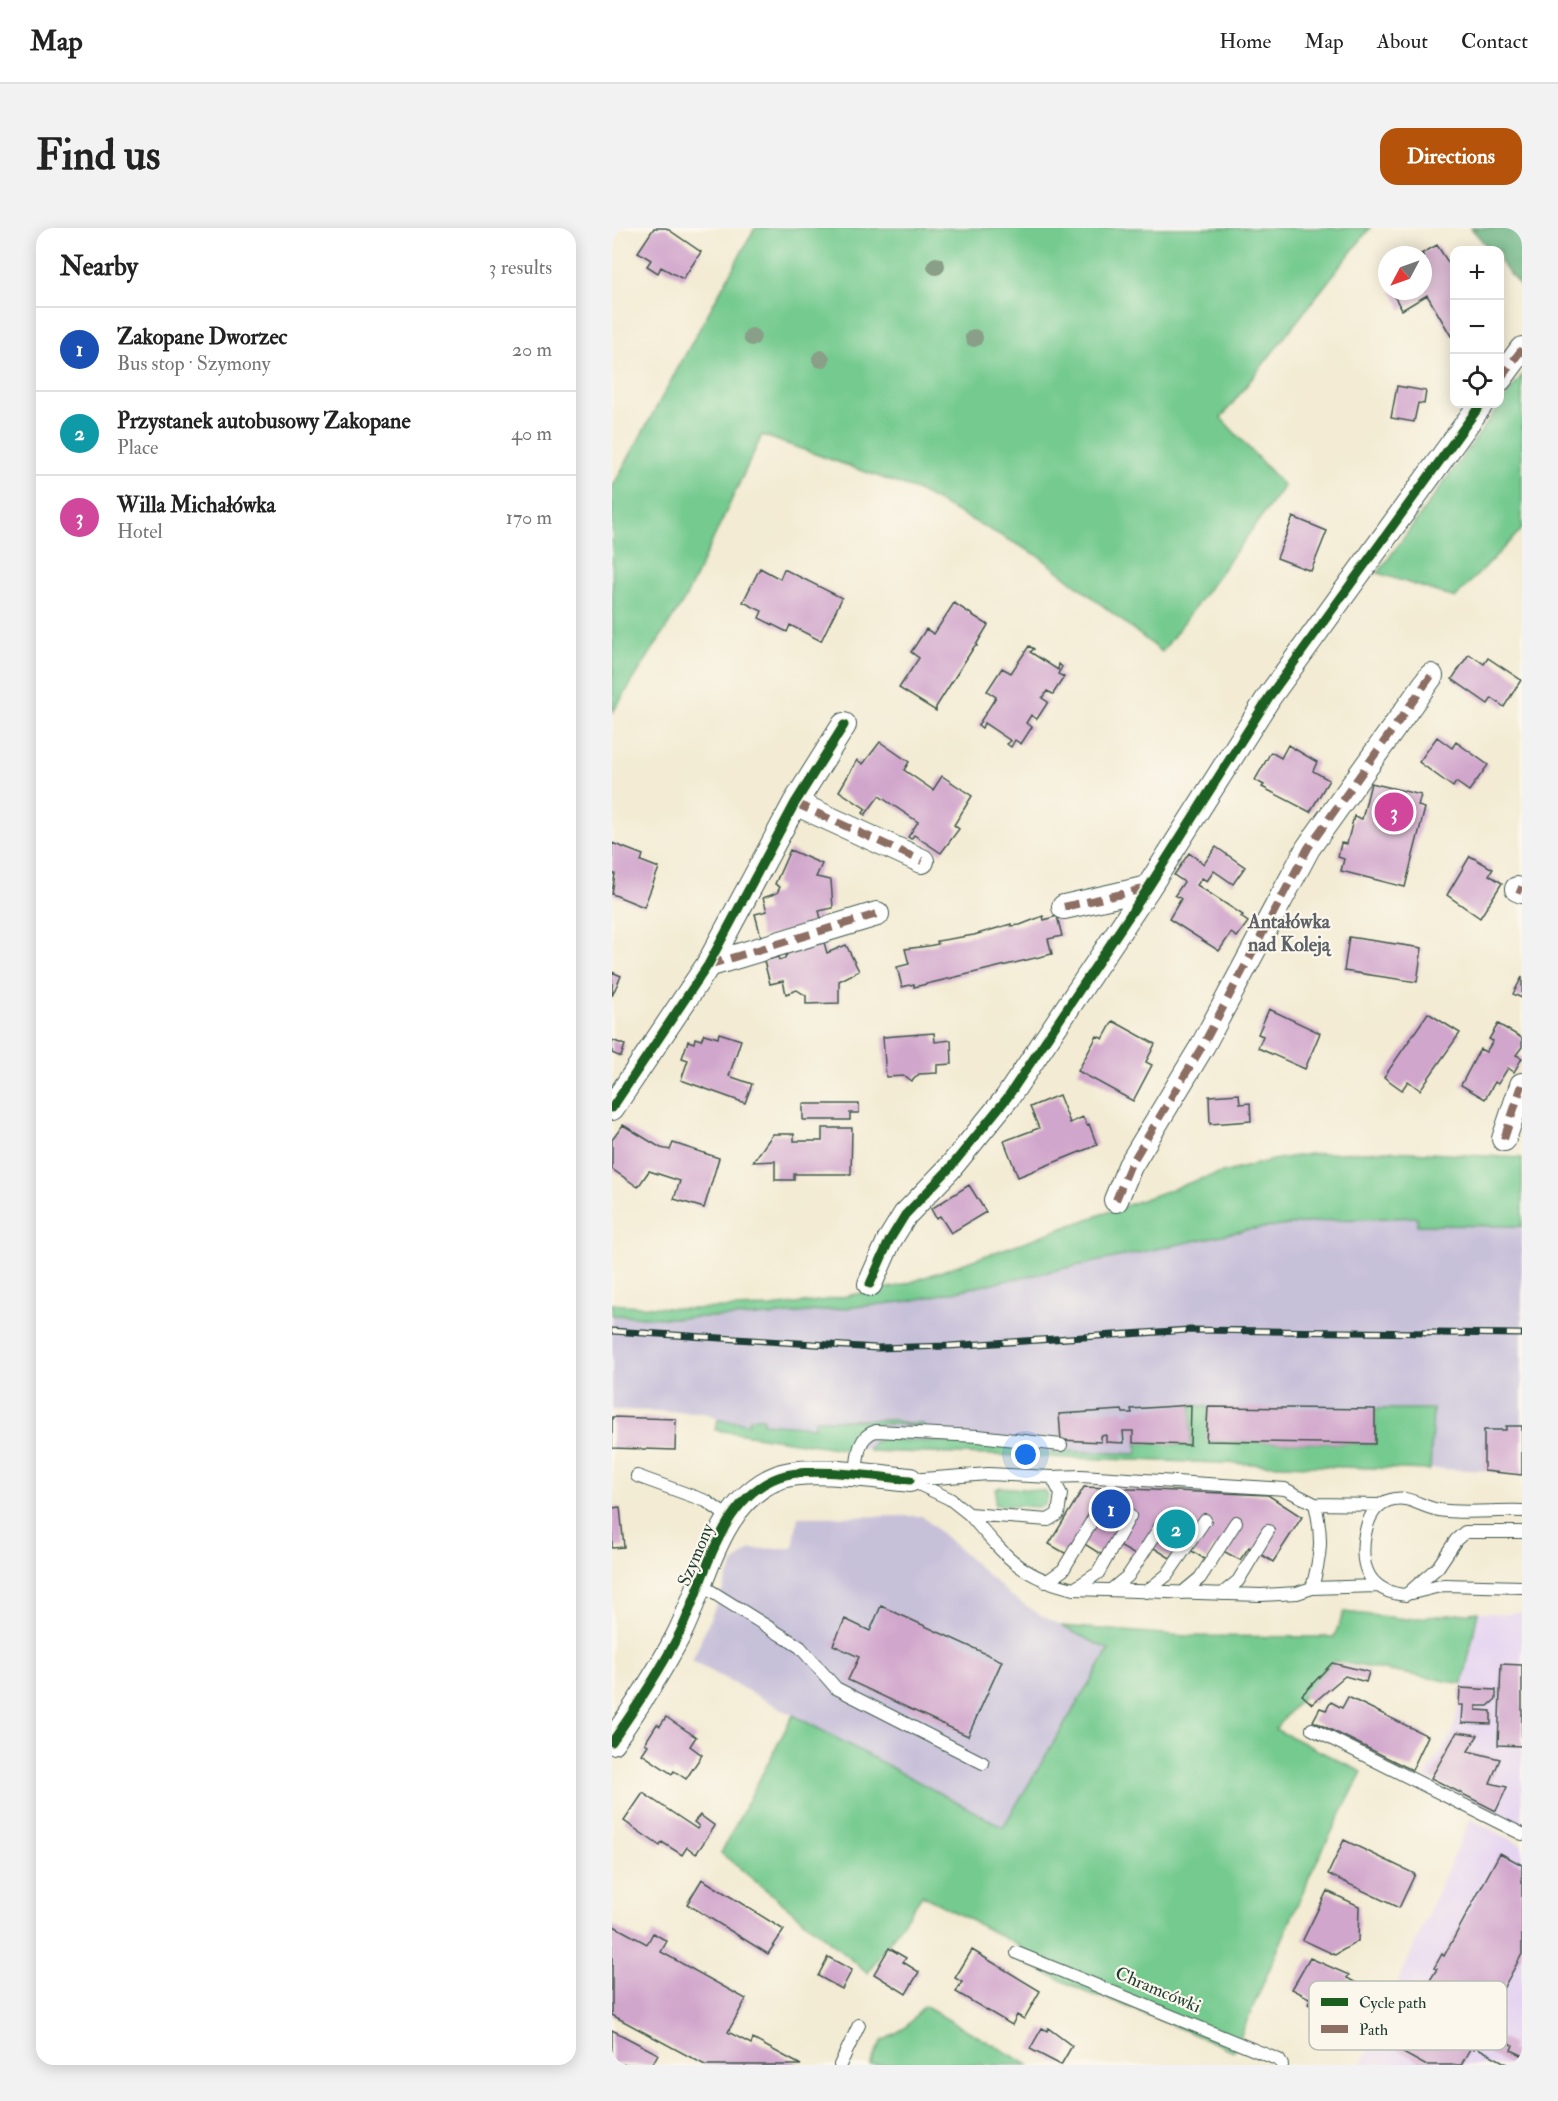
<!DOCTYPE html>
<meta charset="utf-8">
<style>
:root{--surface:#fff;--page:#f2f2f2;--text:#222;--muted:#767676;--line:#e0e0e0;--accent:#b45309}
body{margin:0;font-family:"IM FELL Double Pica",serif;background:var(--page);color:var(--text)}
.controls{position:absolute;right:18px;top:18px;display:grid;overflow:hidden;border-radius:12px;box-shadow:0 3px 15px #0003}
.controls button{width:54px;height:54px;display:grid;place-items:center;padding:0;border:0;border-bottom:2px solid var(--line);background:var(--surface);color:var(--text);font:30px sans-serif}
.compass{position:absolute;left:766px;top:18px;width:54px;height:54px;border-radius:50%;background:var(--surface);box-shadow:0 3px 15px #0003;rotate:229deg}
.you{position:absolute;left:414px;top:1227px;width:21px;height:21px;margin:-15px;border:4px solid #fff;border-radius:50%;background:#1a73e8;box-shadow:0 0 0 9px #1a73e833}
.badge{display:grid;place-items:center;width:39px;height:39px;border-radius:50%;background:var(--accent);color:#fff;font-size:20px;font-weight:700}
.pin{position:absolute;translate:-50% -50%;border:3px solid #fff;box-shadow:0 2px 6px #0006}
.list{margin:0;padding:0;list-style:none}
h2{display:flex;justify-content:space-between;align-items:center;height:78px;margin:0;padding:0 24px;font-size:26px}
h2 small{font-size:20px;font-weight:400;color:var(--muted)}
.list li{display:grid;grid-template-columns:39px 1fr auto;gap:18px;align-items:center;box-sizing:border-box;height:84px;padding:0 24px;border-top:2px solid var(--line)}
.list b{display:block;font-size:22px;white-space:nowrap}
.list p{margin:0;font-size:20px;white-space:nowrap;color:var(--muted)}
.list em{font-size:20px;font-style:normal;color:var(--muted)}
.icon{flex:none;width:33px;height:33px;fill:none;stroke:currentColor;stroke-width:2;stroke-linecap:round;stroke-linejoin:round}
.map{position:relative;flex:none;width:910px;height:1837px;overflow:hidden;border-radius:18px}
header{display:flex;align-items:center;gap:36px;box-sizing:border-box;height:84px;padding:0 30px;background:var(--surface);border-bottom:2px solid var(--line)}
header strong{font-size:28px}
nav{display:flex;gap:33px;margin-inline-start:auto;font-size:21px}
.intro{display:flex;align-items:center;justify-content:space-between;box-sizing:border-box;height:144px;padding:0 36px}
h1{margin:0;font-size:42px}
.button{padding:15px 27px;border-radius:18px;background:var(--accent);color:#fff;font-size:21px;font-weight:700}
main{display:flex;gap:36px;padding:0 36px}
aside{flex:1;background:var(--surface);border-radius:18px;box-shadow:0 3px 15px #0003}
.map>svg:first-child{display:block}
</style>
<header>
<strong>Map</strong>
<nav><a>Home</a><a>Map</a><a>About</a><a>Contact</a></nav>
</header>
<div class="intro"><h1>Find us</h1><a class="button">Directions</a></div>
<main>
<aside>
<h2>Nearby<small>3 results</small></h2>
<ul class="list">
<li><span class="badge" style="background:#1a4fb4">1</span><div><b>Zakopane Dworzec</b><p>Bus stop · Szymony</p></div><em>20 m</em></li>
<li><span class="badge" style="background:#0f9aa8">2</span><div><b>Przystanek autobusowy Zakopane</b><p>Place</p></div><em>40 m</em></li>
<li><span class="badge" style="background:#d1479c">3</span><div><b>Willa Michałówka</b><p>Hotel</p></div><em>170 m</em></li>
</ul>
</aside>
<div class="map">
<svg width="910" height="1837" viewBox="0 0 910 1837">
<rect width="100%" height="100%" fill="#fbf7ec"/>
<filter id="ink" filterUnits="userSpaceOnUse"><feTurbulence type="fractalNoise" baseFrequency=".0167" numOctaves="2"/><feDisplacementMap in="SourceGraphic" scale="12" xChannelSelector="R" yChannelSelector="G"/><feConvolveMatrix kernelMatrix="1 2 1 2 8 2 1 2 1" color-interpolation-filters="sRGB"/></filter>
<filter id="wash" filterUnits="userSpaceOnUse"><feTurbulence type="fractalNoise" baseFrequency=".008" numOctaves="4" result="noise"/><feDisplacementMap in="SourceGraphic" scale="24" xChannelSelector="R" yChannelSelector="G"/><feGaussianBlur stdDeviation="1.35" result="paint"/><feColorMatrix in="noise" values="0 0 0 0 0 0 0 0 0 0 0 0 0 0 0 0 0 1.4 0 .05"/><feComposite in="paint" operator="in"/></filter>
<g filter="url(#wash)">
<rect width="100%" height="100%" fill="#f3ebd3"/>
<path fill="#e5d3f1" d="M866,1384L894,1386L910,1384V1598L813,1550L842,1501Z
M858,1591L910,1617V1837H750Z"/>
<path fill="#c7c0d9" d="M805,989L806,997L910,998V1244L257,1221L237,1219L203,1199L151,1195V1191L138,1195L106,1192L100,1187L86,1184L0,1182V1087L54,1090L159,1088L298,1073L634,1002L720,992Z
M310,1288L398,1367L430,1388L497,1421L391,1599L80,1433L122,1335L139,1321L181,1320L186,1289Z"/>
<path fill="#74ca8f" stroke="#4a8462" stroke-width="1.5" d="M143,0H758L609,190L672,258L550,424L427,328L304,262L150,207L74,369L1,484L0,260Z
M910,147V301L843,370L766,345Z
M778,923L910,930V998L805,997V989L720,992L634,1002L298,1073L159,1088L54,1090L0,1087V1076L72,1081L159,1079L214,1072L291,1057L591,950L660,932L697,926Z
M579,1177L596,1179L595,1213L763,1216V1181H821L818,1242L257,1223V1221L262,1214L270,1211L384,1217L448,1226L449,1223L525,1226V1215L578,1217Z
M138,1190H151V1195L203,1199V1192H281L294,1196H311L312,1199C282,1198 247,1184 237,1222L103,1202L106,1192L137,1195Z
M388,1259L433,1263L436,1268L433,1277L429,1279L383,1277L384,1261Z
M732,1384L794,1391L866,1384L851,1456L721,1433L663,1501L750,1544L699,1645L622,1823L502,1773L475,1765L402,1729L408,1718L310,1667L256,1745L109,1625L181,1487L391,1599L497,1422L449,1398L575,1408L722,1409Z
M312,1778L417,1837H258L269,1814L294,1799Z"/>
<path fill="#5fae7a" stroke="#3f7657" stroke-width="1.5" d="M859,0H910V61L888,34V22H878Z"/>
<g id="blocks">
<path fill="#d1a6cc" d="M42,0H54L89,24L71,51L49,39L46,45L35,38L39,32L26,24Z
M825,17L843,45V106L839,108L815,67L790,82L779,63H811V27H807Z
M785,158L814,163L812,176L806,175L802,194L779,190Z
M681,289L715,303L699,343L665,330Z
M148,340L168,351L172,341L230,370L209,413L178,397L175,404L147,390L150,383L131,374Z
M342,375L376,397L364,417L365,418L362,419L324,479V483L287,460L307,430L299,424L314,401L322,406Z
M417,418L422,421L418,424L446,442L447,436L450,439L446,446L452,449L441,466L435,463L430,470L436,474L425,491L419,487L414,495L420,499L409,516L403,512L399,519L395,516L399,513L372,495L370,500L366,497L384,469L375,463L390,440L399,445Z
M857,426L872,436L876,430L909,452L892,479L880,470L876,476L840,451Z
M825,509L840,520L844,514L876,537L857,563L844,554L841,559L807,534Z
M268,514L297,534L292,542L321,562L330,548L360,568L342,597L347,601L329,625L302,607L299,611L296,609L306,594L267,568L253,587L251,585L254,581L227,563L245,532L251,536Z
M676,517L705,534L701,543L717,552L698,584L650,559L652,557L643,552L659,524L669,530Z
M759,555L809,567L806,578L813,580L793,659L729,643L732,631L726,629L729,615L735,616L742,588L750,591Z
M0,615L31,627L29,633L47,640L32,679L0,666L3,646L0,645Z
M604,619L633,639L621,656L602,643L595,653L590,650L585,657L631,687L629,689L636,694L625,709L619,705L607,723L557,691L569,671L563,667L572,654L562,647L577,625L592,636Z
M178,622L210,636L204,649L219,652L221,680L207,683L211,698L149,709L143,686L155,683L151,670L165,665L168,659L163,656Z
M858,628L881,641L877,647L890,655L868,690L835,667Z
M431,688L432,692L445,688L450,708L436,711L440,726L302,759V756L290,759L285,739L297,736L293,721L316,718L326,716L325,713L362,707L399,696V698L408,697Z
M737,709L810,720L805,754L732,743Z
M211,711L215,725L234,717L247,743L227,753V775L194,776V768L185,762L174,766L171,753L158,756L152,733L166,729L167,732L172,731L179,720Z
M0,744L9,748L0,768Z
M910,749V770L901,766Z
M657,781L708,805L693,841L646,820L651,808L646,806Z
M816,785L848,805L808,862L796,853L790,862L772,849Z
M501,793L543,816L534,834L540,837L521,873L466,843L485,808L491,811Z
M886,796L910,810V819L904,827L910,830L902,844L896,840L886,856L883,854L873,871L849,857L868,821L874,824L881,813L877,811Z
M107,805L129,812L117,848L140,856L133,875L69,852L76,832L70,830L76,813L82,815L83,810L89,812L92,806L106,810Z
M322,805L323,814L339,812L340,836L325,837V845L307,846L300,853L293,848L274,849L271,809Z
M0,812L13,817L9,829L0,825Z
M627,866L628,876L638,875L639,893L598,896L597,868Z
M447,867L458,895L471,889L475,897L477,896L485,917L406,949L392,913L427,900L418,879Z
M191,876H247V885H238V892H191Z
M11,897L49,920L58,922L61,915L107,930L92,980L62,971L68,953L37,943L26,959L0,941V912Z
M210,900H240L239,946H182V952H163V933L141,934L161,906H182V913H210Z
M357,957L374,984L339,1005L328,988L324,990L319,981Z
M579,1177L578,1217L521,1215V1203H511L512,1215L494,1214V1207L489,1208V1214L449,1212L447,1186L510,1182L511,1185H520L519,1181Z
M596,1179L763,1181V1216L594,1213Z
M0,1189L64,1191L63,1222L0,1220Z
M894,1198H910V1247L872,1243V1202H894Z
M472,1259L656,1267L690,1289L661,1334L637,1319L628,1332L602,1318L594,1332L569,1316L558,1330L534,1315L525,1328L499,1313L490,1327L468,1313L458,1328L437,1316Z
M8,1279L12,1319L0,1320V1280Z
M269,1378L390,1433L356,1508L236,1452L247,1429L221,1417L233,1391L258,1403Z
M720,1435L757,1444L754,1454L733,1448L700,1476L690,1467Z
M889,1436L910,1437V1518L886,1517Z
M848,1460L884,1462V1471L876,1478H864V1482L879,1483V1496L850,1495L851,1477H847Z
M736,1469L816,1508L800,1542L701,1493L708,1480L714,1482L719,1474L730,1480Z
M54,1489L84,1509L78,1518L90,1527L74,1551L62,1543L60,1546L30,1526L36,1517L33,1515L45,1496L48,1498Z
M845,1504L866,1507L856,1523L888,1531L878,1555L895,1559L884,1583L819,1550Z
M31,1565L85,1601L87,1598L82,1594L88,1587L103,1598L84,1626L75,1619L70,1627L50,1614L48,1618L12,1593Z
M732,1612L803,1646L787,1680L716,1646Z
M888,1625L910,1637V1726L867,1805L874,1809L878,1804L901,1817L899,1822L910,1827V1837H897L864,1819L862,1821L859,1819L849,1837H813L782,1820L800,1786L798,1785L825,1741L822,1740L830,1726L832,1728Z
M90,1651L172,1702L156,1726L75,1676Z
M715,1663L747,1678L746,1713L723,1727L691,1712Z
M0,1697L35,1716L41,1705L55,1713L49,1724L134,1771L116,1804L139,1816L141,1811L189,1837H93L0,1787Z
M277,1720L294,1730L291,1734L307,1744L294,1766L262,1746Z
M360,1722L428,1763L412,1791L405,1787L400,1797L344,1764L350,1754L343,1750Z
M216,1729L240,1742L230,1761L206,1748Z
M698,1730L737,1747L735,1750L752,1759L735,1791L718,1781L715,1787L696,1776L699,1771L680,1761Z
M430,1800L435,1803L436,1800L460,1818L449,1837L418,1821Z
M0,1802L46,1826L40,1837L0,1836Z"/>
</g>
</g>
<g filter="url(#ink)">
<use href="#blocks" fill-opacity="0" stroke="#3f574c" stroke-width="1.5"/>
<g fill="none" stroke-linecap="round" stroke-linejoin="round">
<g stroke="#3f574c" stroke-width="14">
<path id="lane" d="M376,1246L440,1249L449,1266L446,1286L436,1292L357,1286L338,1271L298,1252Z
M25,1248L94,1273L119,1291
M244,1248C246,1231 244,1209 264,1203L366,1208L449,1217
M703,1276L767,1277
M910,1283C887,1282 848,1286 827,1282C808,1279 796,1265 775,1273C761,1279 756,1292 753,1306C747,1339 757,1364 794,1367L826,1339L844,1312L853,1304H910
M357,1286C392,1326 407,1349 462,1361L649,1367L685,1365L700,1360C709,1327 711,1310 703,1276L673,1261L469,1248L440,1249
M434,1354L451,1342L484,1286
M89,1357L188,1419L224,1460L371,1535
M700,1360L765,1358
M462,1361L486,1345L518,1288
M499,1362L516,1348L554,1290
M534,1364L555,1347L593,1292
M570,1365L588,1350L624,1294
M800,1365L832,1357L910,1359
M610,1366L626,1353L656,1303
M700,1501L910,1606
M405,1725L667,1832L670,1837
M228,1837L247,1797"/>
</g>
<g stroke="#3f574c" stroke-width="26">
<path id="street" d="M888,151L910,121
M183,575L310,633
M905,661L910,663
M452,679L536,660
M96,737L265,686
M0,880L96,737L183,575L232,497
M892,911L910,857
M504,972L518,938L591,817L696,620L819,448
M258,1056L277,1013L293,987L337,941L395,870L536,660L657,469L869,176
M0,1514C23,1481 46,1446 65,1410C93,1358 104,1272 167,1249C195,1238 266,1249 298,1252"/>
</g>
<use href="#lane" stroke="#fff" stroke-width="12"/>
<use href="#street" stroke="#fff" stroke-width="24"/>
<g stroke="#1f3d34" stroke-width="7">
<path id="rail" d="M0,1103L265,1120L337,1118L576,1102L910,1106"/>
</g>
<use href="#rail" stroke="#fbf7ec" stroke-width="4.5" stroke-dasharray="14" stroke-linecap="butt"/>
<path stroke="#8d6e63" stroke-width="8" stroke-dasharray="15 8" stroke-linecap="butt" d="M888,151L910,121
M183,575L310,633
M905,661L910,663
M452,679L536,660
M96,737L265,686
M892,911L910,857
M504,972L518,938L591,817L696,620L819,448"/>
<g stroke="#fbf7ec" stroke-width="13">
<path id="cycleway" d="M0,880L96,737L183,575L232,497
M258,1056L277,1013L293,987L337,941L395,870L536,660L657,469L869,176
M0,1514C23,1481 46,1446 65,1410C93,1358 104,1272 167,1249C195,1238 266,1249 298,1252"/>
</g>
<use href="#cycleway" stroke="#1b5e20" stroke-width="9"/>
</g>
<g fill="#8a9f88">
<circle cx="324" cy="38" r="9"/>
<circle cx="140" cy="109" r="9"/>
<circle cx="362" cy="110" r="9"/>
<circle cx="209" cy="131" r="9"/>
</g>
</g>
<g text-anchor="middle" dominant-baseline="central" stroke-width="4.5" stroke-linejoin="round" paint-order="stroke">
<g font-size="18" fill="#1f3d34" stroke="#fbf7ec">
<text transform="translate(84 1327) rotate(-67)">Szymony</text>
<text transform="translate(546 1762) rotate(23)">Chramcówki</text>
</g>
<g font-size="20" font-weight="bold" fill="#5d6269" stroke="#fbf7ec">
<text x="677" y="693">Antałówka<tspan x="677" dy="23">nad Koleją</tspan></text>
</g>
</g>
<rect x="697" y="1753" width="198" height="69" rx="9" fill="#fbf7ec" stroke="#b9bfb5" stroke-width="1.5"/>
<rect x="709" y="1770" width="27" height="8" fill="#1b5e20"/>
<rect x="709" y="1797" width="27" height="8" fill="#8d6e63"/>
<g font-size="16" fill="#1f3d34">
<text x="747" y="1780">Cycle path</text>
<text x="747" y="1807">Path</text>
</g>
</svg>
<div class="controls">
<button>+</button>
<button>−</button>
<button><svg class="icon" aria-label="locate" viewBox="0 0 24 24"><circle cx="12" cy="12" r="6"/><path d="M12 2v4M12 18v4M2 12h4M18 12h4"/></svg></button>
</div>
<svg class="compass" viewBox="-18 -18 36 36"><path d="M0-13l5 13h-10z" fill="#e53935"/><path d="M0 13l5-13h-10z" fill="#767676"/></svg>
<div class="you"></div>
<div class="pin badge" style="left:499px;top:1281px;background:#1a4fb4">1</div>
<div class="pin badge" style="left:564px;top:1301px;background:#0f9aa8">2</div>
<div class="pin badge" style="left:782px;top:584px;background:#d1479c">3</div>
</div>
</main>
